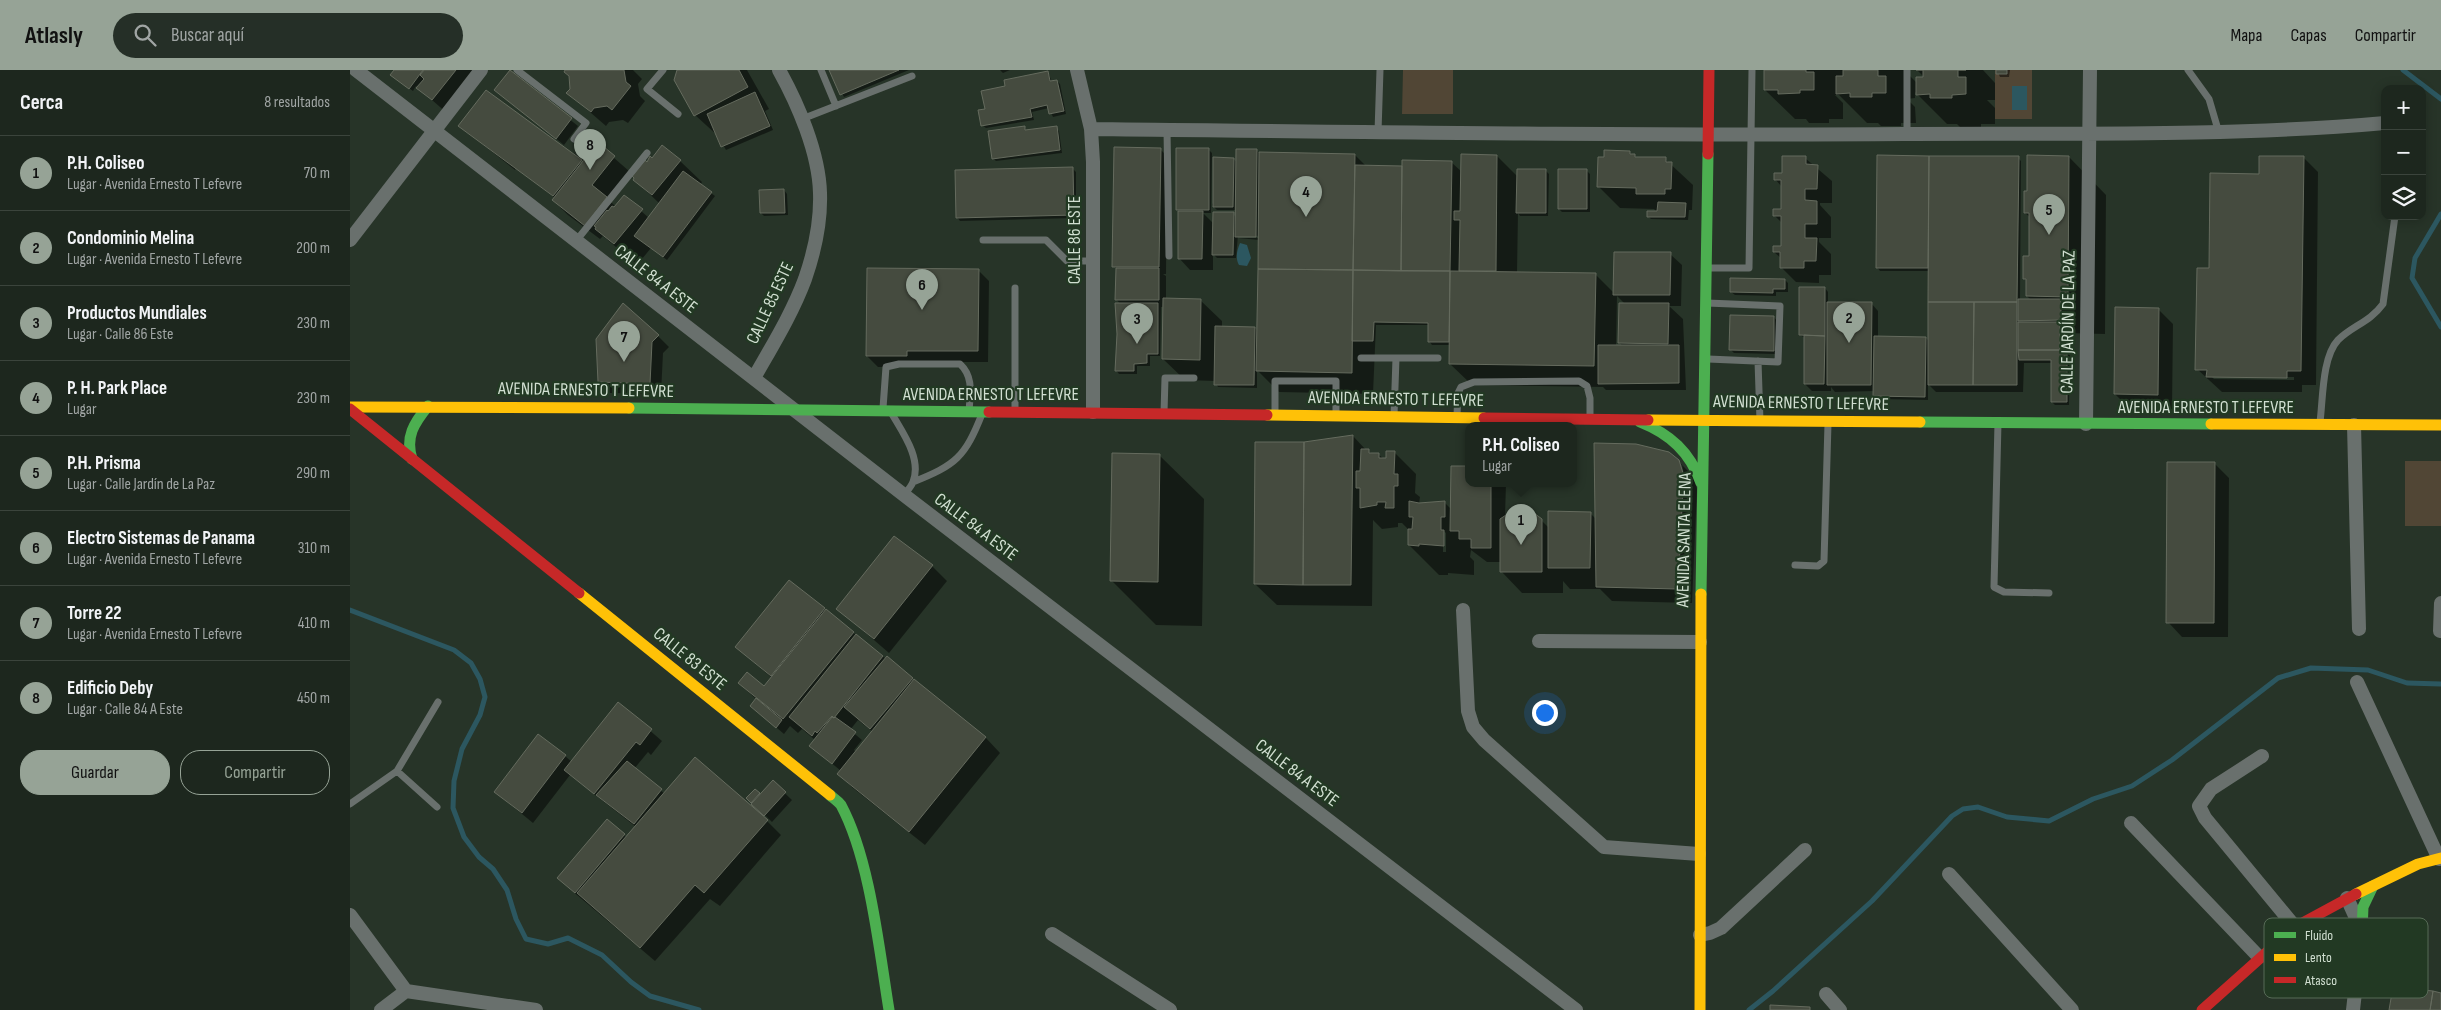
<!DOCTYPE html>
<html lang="es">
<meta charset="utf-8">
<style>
:root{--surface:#1d271e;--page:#252f27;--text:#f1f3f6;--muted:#a0a5a4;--line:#3b443c;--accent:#96a396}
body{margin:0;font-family:"Sofia Sans Condensed",sans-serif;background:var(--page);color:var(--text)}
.controls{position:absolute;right:15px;top:15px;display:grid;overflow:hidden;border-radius:10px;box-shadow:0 2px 12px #0003}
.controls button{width:45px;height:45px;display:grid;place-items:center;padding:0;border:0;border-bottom:1px solid var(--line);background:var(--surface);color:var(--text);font:25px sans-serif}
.you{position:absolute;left:1194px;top:642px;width:18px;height:18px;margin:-12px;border:4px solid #fff;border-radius:50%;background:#1a73e8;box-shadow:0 0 0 8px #1a73e833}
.badge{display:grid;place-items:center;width:32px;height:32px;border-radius:50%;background:var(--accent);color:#111;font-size:16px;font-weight:700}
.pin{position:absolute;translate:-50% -41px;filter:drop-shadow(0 1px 2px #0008)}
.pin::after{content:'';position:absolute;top:26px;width:18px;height:15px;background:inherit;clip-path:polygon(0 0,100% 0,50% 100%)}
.popup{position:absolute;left:1115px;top:352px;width:112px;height:65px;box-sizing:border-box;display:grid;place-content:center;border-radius:10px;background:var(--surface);filter:drop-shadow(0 1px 4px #0005);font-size:16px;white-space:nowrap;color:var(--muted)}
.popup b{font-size:19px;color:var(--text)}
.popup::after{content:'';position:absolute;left:50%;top:100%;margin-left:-10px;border:10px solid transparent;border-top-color:var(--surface)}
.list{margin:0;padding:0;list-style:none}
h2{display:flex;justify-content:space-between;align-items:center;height:65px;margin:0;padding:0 20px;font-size:21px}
h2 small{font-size:16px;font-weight:400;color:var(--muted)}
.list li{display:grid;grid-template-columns:32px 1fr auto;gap:15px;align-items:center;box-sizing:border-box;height:75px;padding:0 20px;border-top:1px solid var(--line)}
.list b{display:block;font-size:19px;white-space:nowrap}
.list p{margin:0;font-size:16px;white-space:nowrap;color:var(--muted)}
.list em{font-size:16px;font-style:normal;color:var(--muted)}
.actions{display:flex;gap:10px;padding:15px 20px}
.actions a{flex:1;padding:11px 0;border:1px solid var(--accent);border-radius:20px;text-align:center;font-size:18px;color:var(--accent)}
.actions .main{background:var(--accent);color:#111}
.icon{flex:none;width:28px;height:28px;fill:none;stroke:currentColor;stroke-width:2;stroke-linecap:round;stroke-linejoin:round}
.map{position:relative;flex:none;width:2091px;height:940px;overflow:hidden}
header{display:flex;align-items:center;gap:30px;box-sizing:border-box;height:70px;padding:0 25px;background:var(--accent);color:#111}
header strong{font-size:24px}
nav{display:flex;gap:28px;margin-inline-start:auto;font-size:18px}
.search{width:350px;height:45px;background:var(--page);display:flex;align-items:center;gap:12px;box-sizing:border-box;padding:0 18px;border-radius:28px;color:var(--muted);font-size:19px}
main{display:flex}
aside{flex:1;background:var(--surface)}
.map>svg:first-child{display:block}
</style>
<header>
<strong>Atlasly</strong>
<div class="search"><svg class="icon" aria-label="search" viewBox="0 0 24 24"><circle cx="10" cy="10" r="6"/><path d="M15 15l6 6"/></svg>Buscar aquí</div>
<nav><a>Mapa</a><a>Capas</a><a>Compartir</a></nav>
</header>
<main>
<aside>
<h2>Cerca<small>8 resultados</small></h2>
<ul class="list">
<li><span class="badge">1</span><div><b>P.H. Coliseo</b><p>Lugar · Avenida Ernesto T Lefevre</p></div><em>70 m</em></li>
<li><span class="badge">2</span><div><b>Condominio Melina</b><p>Lugar · Avenida Ernesto T Lefevre</p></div><em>200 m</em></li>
<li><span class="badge">3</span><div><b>Productos Mundiales</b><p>Lugar · Calle 86 Este</p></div><em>230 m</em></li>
<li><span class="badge">4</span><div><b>P. H. Park Place</b><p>Lugar</p></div><em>230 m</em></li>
<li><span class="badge">5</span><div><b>P.H. Prisma</b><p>Lugar · Calle Jardín de La Paz</p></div><em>290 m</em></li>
<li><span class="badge">6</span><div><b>Electro Sistemas de Panama</b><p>Lugar · Avenida Ernesto T Lefevre</p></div><em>310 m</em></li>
<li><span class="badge">7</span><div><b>Torre 22</b><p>Lugar · Avenida Ernesto T Lefevre</p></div><em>410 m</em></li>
<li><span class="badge">8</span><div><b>Edificio Deby</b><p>Lugar · Calle 84 A Este</p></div><em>450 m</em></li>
</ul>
<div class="actions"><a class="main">Guardar</a><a>Compartir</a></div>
</aside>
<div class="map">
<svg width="2091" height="940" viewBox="0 0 2091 940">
<rect width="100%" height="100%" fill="#273428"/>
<path fill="#514635" d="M1053,0H1103V44H1052Z
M1645,0H1682V49H1645Z
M2055,391H2091V456H2055Z"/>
<path fill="#2c5760" d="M1662,16H1677V40H1662Z
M890,173L897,175L901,188L897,196L889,195C885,188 887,180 890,173Z"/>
<path fill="#0007" fill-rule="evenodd" d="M45,0H132L98,44L66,16L63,21L45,8Z
M217,0H283L292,9L288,14L290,26L295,31L278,53L273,50L259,52L256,56L218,23L222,19Z
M329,0H397L419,39L415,41L423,60L376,80L368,66L345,45Z
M480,0H559L494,27Z
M650,0H660L653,3Z
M1415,0H1554L1567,13L1575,8L1567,0H1633L1645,13V30H1637L1645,38V54H1631V57L1611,58L1607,54H1597L1565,22V28L1557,29L1565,37L1566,53H1551V56H1531L1528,53H1517L1489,25H1485L1493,33V49H1479V53H1459L1456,49H1445L1415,20Z
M1647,0H1660L1659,7H1650Z
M160,2L228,56L214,75L146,20Z
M698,2L702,12L707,11L710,14L716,44L703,47L699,38L682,42L684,50L636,58L632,55L637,40L657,17Z
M110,56L233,93L248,74L279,101L258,129L266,137L274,126L299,148L310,134L285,110L297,93L330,91L352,112L350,115L365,126L317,190L301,178L287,195L253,166L250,169L218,145L203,130L205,128L166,98L165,100Z
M674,57L677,60L706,58L709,61L712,83L646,91L643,88Z
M810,79L817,86L816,204H813L816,206V229L850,230L872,251V257L905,258L908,261L909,170L888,168H913V166L888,165L886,188H867L863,184V200H840L829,188V142L827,139L859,80L862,83L861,143H853L864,154L883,144L886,147V140H867L862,135L883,89L887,92L906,80L910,84L1005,85L1017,97H1052L1101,92L1112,102L1147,86L1168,107L1196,101L1199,104L1198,146H1170L1168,143L1167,203L1245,204L1265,224L1320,184L1332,195L1331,236H1319L1333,249L1336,320H1256L1253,317L1122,315L1100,294V275H1082L1079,271V255H1026L1023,324L929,322L907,300V318L868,317L865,311L835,310L813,289L814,237H811L810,286H800V296H787V304H769L766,300L771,235L767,230V199L764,196ZM1267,226L1275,234L1270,273L1273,277H1266Z
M1279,82L1288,88L1315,89L1343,115L1342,140H1339L1338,150L1301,149L1298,146L1307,142L1304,139L1270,138L1249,117Z
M1528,87L1668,88L1671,91L1670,231H1682L1677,226V211L1674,208L1680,188L1681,148L1675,143L1678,123L1719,87L1756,125L1755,264L1715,263L1713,262V282L1720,285L1719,335H1705L1702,332L1703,293H1674L1673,322H1586L1578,314V330L1528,329L1524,326L1525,321L1485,322L1481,317V321H1462L1455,314V268L1450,265L1475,218L1478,222V233H1521L1528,241V267L1576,268L1579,271V201H1530L1527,197Z
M1953,87L1968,102L1966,315H1952V322H1872L1847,299L1860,199L1911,105ZM1861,306L1944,307V310L1864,309Z
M1455,88L1482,111V133H1470V135L1481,147V168H1469V172L1481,184V205H1469V213L1446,212L1432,198V189L1424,182L1432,177V153L1424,145L1432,141V117L1425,109Z
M722,98L726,102V148L610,151L607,147Z
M1237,101L1240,104V142H1212L1209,139Z
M434,120L437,124L438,145L414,146L411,143Z
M628,200L639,211L638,292H567V297H528L517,286Z
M1435,210L1438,213V222H1426V226L1385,225L1381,222Z
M1808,239L1823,254L1822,339H1780L1765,324Z
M1424,247L1427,251L1426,284L1384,283L1381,280Z
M308,266L319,277L313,283L311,324L260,323L249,312Z
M1003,366L1016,380L1023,384L1029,385L1034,389H1037L1044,382L1066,404L1065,423L1070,427L1069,434L1094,432L1102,440V398H1118V414H1156L1155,447L1191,450L1199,458L1240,443L1246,449L1328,391L1343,406L1347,419L1342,533L1262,531L1250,519H1220L1213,511V523H1172L1151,501V492H1137L1121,480L1120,487L1124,491V505L1098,503V505H1089L1059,475L1058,459L1052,453H1048V457L1032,459L1023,450L1022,536L927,535L905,514L954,374ZM1329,395H1332L1335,409L1333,410ZM1093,460L1096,463V482H1093Z
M809,385L854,429L852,556L806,555L762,511Z
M1864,393L1879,408L1878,567H1832L1818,552Z
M582,496L597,511L539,583L488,539Z
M439,512L636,668L650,683L575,775L503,718L489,704L491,701L461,676L465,670L452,659L448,663L440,656L434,664L401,636L406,629L389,613L414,617L422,608L387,577ZM508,650L523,662L506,682L504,680L512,670L500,660Z
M269,634L312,671L301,685L298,682L284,699L315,724L417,751L431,765L370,836L360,829L305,891L220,819L274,765L277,768L286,757L220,705L183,753L145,722L215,686L222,692Z
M423,712L442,730L422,752L398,728L405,721L410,725Z"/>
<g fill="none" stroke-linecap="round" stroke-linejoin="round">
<path stroke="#2c5760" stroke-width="5" d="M2053,0L2091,29
M2091,144L2065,188L2062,208L2091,257
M0,540L104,580L121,593L130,609L135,627L130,645L112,679L104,711L103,738L114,767L129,787L143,799L157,820L166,849L176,869L198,874L218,868L252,885L281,912L300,926L349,940
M1399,940L1423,921L1522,831L1602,746L1613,739L1628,737L1657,747L1699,751L1743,729L1782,716L1822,690L1928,608L1961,598L2018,600L2057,613L2091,614"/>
</g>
<path fill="#454b3f" stroke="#656b5e" d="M44,0H73L59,19L40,5Z
M74,0H106L82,30L66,18L74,9L70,5Z
M160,0L222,48L206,69L144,20Z
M215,0H274L276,12L281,16L262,40L257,36L244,38L241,42L216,23L220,19L219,6L214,2Z
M327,0H389L398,17L344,46L324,10Z
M479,0H549L490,25Z
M1414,0H1456V2H1464V20H1450V23L1428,24V20H1414Z
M1493,0H1528V6H1536V23H1522V27H1500V23L1486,24V6H1493Z
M1566,0H1616H1608V7H1616V24L1602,25V28H1580V24L1566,25V7H1573V0Z
M1646,0H1657V4H1646Z
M698,1L700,11L707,10L714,41L699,44L697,35L680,39L682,47L631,56L628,40L635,39L631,21L655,16L654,10Z
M136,20L232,90L203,126L108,56Z
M405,22L420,56L371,77L357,44Z
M675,56V60L707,56L710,80L642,89L638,61Z
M248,72L265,86L242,115L257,127L235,156L202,130Z
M312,75L331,90L302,125L283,110L284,108L282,106L295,90L297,92L300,86L302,88Z
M764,77L811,78L809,197H762Z
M826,78H859V140H826Z
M886,79H907L906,167H885Z
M1254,80L1280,81V84H1285V87H1316V92H1322L1321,119H1315V124H1286V118L1247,117L1248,87H1254Z
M909,82L1005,84L1003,200L908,199Z
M1111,84L1147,85L1146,201H1109L1110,150H1104V141H1110Z
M1527,85L1579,86L1578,198H1526Z
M1677,85L1719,86L1718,227L1676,226V209H1673V186H1679V143H1674V121H1677Z
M1432,86H1456V94L1468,95L1467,119H1455V130L1467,131V154H1455V168H1467L1466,191H1454V198H1430V182H1423V176H1431V146H1423V139H1431V110H1424V103H1432Z
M1579,86H1669L1667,232H1578Z
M1909,86H1954L1951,301H1937V308L1856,307L1857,300H1845L1847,198H1859L1860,103L1909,104Z
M863,87L884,88L883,137H863Z
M1052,90L1102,91L1100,201H1051Z
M1005,95L1052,96L1051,201L1003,200Z
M723,97L724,145L606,148L605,100Z
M1167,99H1196V143H1166Z
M1208,99H1237V139H1208Z
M333,101L362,122L313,187L284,166Z
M434,119L435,143H410L409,120Z
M274,125L293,139L264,174L245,159L246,157L244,156L257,140L258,141L262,136L264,137Z
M1308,132L1336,133L1335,147H1297V141H1307Z
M828,141H853L852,189H828Z
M863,142H884L883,185H862Z
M1264,182H1321L1320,225H1263Z
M517,198L629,199L628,281H557V286H516Z
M766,198H809V230H765Z
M908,199L1003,200L1002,303L906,301Z
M1003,200L1100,201L1099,272H1078V253L1024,252L1023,271H1002Z
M1100,201L1246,203L1244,296L1099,294Z
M1380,208L1435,209V219H1423V223L1380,222Z
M1449,217H1475V266L1449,265Z
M813,228L851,229L850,290L812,289Z
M1668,229H1711V250L1668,251Z
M1477,232H1522L1521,315H1477Z
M1578,232H1624L1623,315H1578Z
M1624,232H1667V315H1623Z
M273,233L309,265L302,272L300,314L248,312L246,269Z
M765,233H808V284H797V293L784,294V301H765L767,264Z
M1269,233H1319L1318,274L1268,273Z
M1765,237L1809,238L1808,325L1764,324Z
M1380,245L1424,246V281L1379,280Z
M1668,252H1710V280H1668Z
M865,256L905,257L904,315H864Z
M1454,265L1475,266L1474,314H1454Z
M1524,266L1576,267L1575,327L1523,326Z
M1248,275H1329V313L1248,314Z
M1668,280H1717V332H1701V290H1669Z
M1003,365L1001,515H953L954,372Z
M905,372H954L953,515L904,514Z
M1244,373L1286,374L1319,382L1329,390L1333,403V417L1328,519L1246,517Z
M1011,379H1019V383H1029V388H1036V381H1045L1044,404H1048V416H1044V438H1035L1036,432H1027V435L1010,438V418H1006V401H1010Z
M762,383L810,384L808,512L760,511Z
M1817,392H1865L1864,553H1816Z
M1101,396H1118V414H1141V478H1121V469H1109V461H1100Z
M1059,431L1069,433L1095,431V447H1091V460H1094V476L1069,474V476L1058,475V459H1062L1063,447H1059Z
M1198,441L1241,442L1240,498H1198Z
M1159,443H1184L1192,449V502H1150V449Z
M544,466L583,495L524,569L486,539Z
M439,510L475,538L421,606L385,577Z
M476,539L504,562L433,649L388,613L397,602L414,616Z
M506,564L533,586L484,648L482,646L467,663L465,661L462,666L439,647Z
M537,586L563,608L520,659L494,637Z
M564,609L636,667L559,762L487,704Z
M406,628L432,650L426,658L400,636Z
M268,632L302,659L290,675L286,672L244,724L214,700Z
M482,647L484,648L485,647L506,662L482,694L459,676Z
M188,664L216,685L172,743L144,722Z
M345,687L418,750L354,823L345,815L290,878L227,823Z
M277,691L312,719L284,754L246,725Z
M423,710L436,722L414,746L401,734Z
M405,719L410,723L401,733L396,728Z
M257,749L275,764L225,823L207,808Z
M2043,917L2083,921L2080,940H2039Z
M2083,921L2091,923V940H2080Z
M1420,935L1460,937V940H1420Z"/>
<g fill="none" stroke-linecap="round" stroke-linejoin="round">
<path stroke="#69706d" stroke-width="7" d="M167,0L236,53L224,69
M313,0L297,19L328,44
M471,0L486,36
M1838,0L1859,29L1869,63
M452,49L562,6
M817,60L819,186
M1028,62L1030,0
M1557,64V0
M633,170H696L717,191H742
M226,171L297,83
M1358,198H1399L1402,0
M1357,233L1430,236L1428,292L1358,289
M1011,288H1088
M1408,291L1410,351
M533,338L536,297L549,294H610C624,307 620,324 619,342
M665,342V218
M814,343L815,308H844
M542,344C553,363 572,389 563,412C561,417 557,421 554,425
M925,345V311H986V345
M1107,345L1108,323L1111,317L1124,312L1229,311L1237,316L1240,328V348
M1044,346L1046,288
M1970,352C1973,329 1972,287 1988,270C2002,256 2020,252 2033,234L2045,146
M1648,353L1644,517L1654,522L1699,523
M563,412C606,395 615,387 632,344
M1445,495L1468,496L1474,491L1478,354
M47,701L87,737
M0,734L47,701L88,632"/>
<path stroke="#69706d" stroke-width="14" d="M6,0L554,425L1226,940
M727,0L741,59L743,92V342
M741,59C1012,62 1283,66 1554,64C1714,63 1874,67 2035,53
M0,170L131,0
M404,308C422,276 442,244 455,209C464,183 471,151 470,123C469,83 448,34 429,0
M1736,354L1740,0
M2004,355L2009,559
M1113,540L1118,641L1123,657L1134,670L1254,777L1349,784
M2090,561L2091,533
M1189,571L1350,572
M2007,612L2089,789
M1912,686L1861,719L1849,736L1855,748L1945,857
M1781,753L1909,887
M1599,804L1722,940
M1997,828L2012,861L2003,940
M0,845L56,921
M702,864L820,940
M1350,865L1360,863L1371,858L1455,780
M56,921L186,940
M1476,924L1490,940
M31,940L56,921"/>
<path stroke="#4caf50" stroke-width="11" d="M279,338L639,342
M1290,352C1320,364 1340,382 1351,413
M1570,352L1861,354
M62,389C55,367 64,353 78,336
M1351,524L1358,84
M480,725C483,728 488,731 491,735C520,789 529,879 539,940
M2012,861L2013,837L2023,816"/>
<path stroke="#ffc107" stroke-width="11" d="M0,337L279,338
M917,345L1134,348
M1298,350L1570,352
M1861,354L2091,355
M229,523L480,725
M2006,824L2068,794L2091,788
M1350,940L1351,524"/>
<path stroke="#c62828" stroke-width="11" d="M1358,84L1359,0
M0,339L229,523
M639,342L917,345
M1134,348L1298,350
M1852,940L1945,857L2006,824"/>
</g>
<g text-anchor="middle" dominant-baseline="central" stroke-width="4.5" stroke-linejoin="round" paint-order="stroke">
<g font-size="18" fill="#d1dfd1" stroke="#223923">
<text transform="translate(724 170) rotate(-90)">CALLE 86 ESTE</text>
<text transform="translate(306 209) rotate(38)">CALLE 84 A ESTE</text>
<text transform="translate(420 233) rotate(-65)">CALLE 85 ESTE</text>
<text transform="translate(1718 252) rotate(-89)">CALLE JARDÍN DE LA PAZ</text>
<text transform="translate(236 320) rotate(1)">AVENIDA ERNESTO T LEFEVRE</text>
<text x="641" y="324">AVENIDA ERNESTO T LEFEVRE</text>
<text transform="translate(1046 329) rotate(1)">AVENIDA ERNESTO T LEFEVRE</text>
<text transform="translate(1451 333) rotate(1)">AVENIDA ERNESTO T LEFEVRE</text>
<text x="1856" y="337">AVENIDA ERNESTO T LEFEVRE</text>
<text transform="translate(626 457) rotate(37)">CALLE 84 A ESTE</text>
<text transform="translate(1334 470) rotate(-89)">AVENIDA SANTA ELENA</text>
<text transform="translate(340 589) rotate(39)">CALLE 83 ESTE</text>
<text transform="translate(947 703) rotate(37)">CALLE 84 A ESTE</text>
</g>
</g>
<rect x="1914" y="848" width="164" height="80" rx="8" fill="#223923" stroke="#576b57" stroke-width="1"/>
<rect x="1924" y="862" width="22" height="6" fill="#4caf50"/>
<rect x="1924" y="884" width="22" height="7" fill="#ffc107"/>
<rect x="1924" y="907" width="22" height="6" fill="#c62828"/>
<g font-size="14" fill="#d1dfd1">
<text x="1955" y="870">Fluido</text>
<text x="1955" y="892">Lento</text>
<text x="1955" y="915">Atasco</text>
</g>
</svg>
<div class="controls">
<button>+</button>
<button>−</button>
<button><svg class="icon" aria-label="layers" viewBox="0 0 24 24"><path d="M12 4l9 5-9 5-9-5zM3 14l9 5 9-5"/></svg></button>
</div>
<div class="you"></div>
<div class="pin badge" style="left:1171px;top:475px">1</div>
<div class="popup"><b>P.H. Coliseo</b>Lugar</div>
<div class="pin badge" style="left:1499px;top:273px">2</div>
<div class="pin badge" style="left:787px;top:274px">3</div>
<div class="pin badge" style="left:956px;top:147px">4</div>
<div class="pin badge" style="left:1699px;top:165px">5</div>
<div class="pin badge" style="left:572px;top:240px">6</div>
<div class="pin badge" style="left:274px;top:292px">7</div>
<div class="pin badge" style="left:240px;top:100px">8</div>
</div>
</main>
